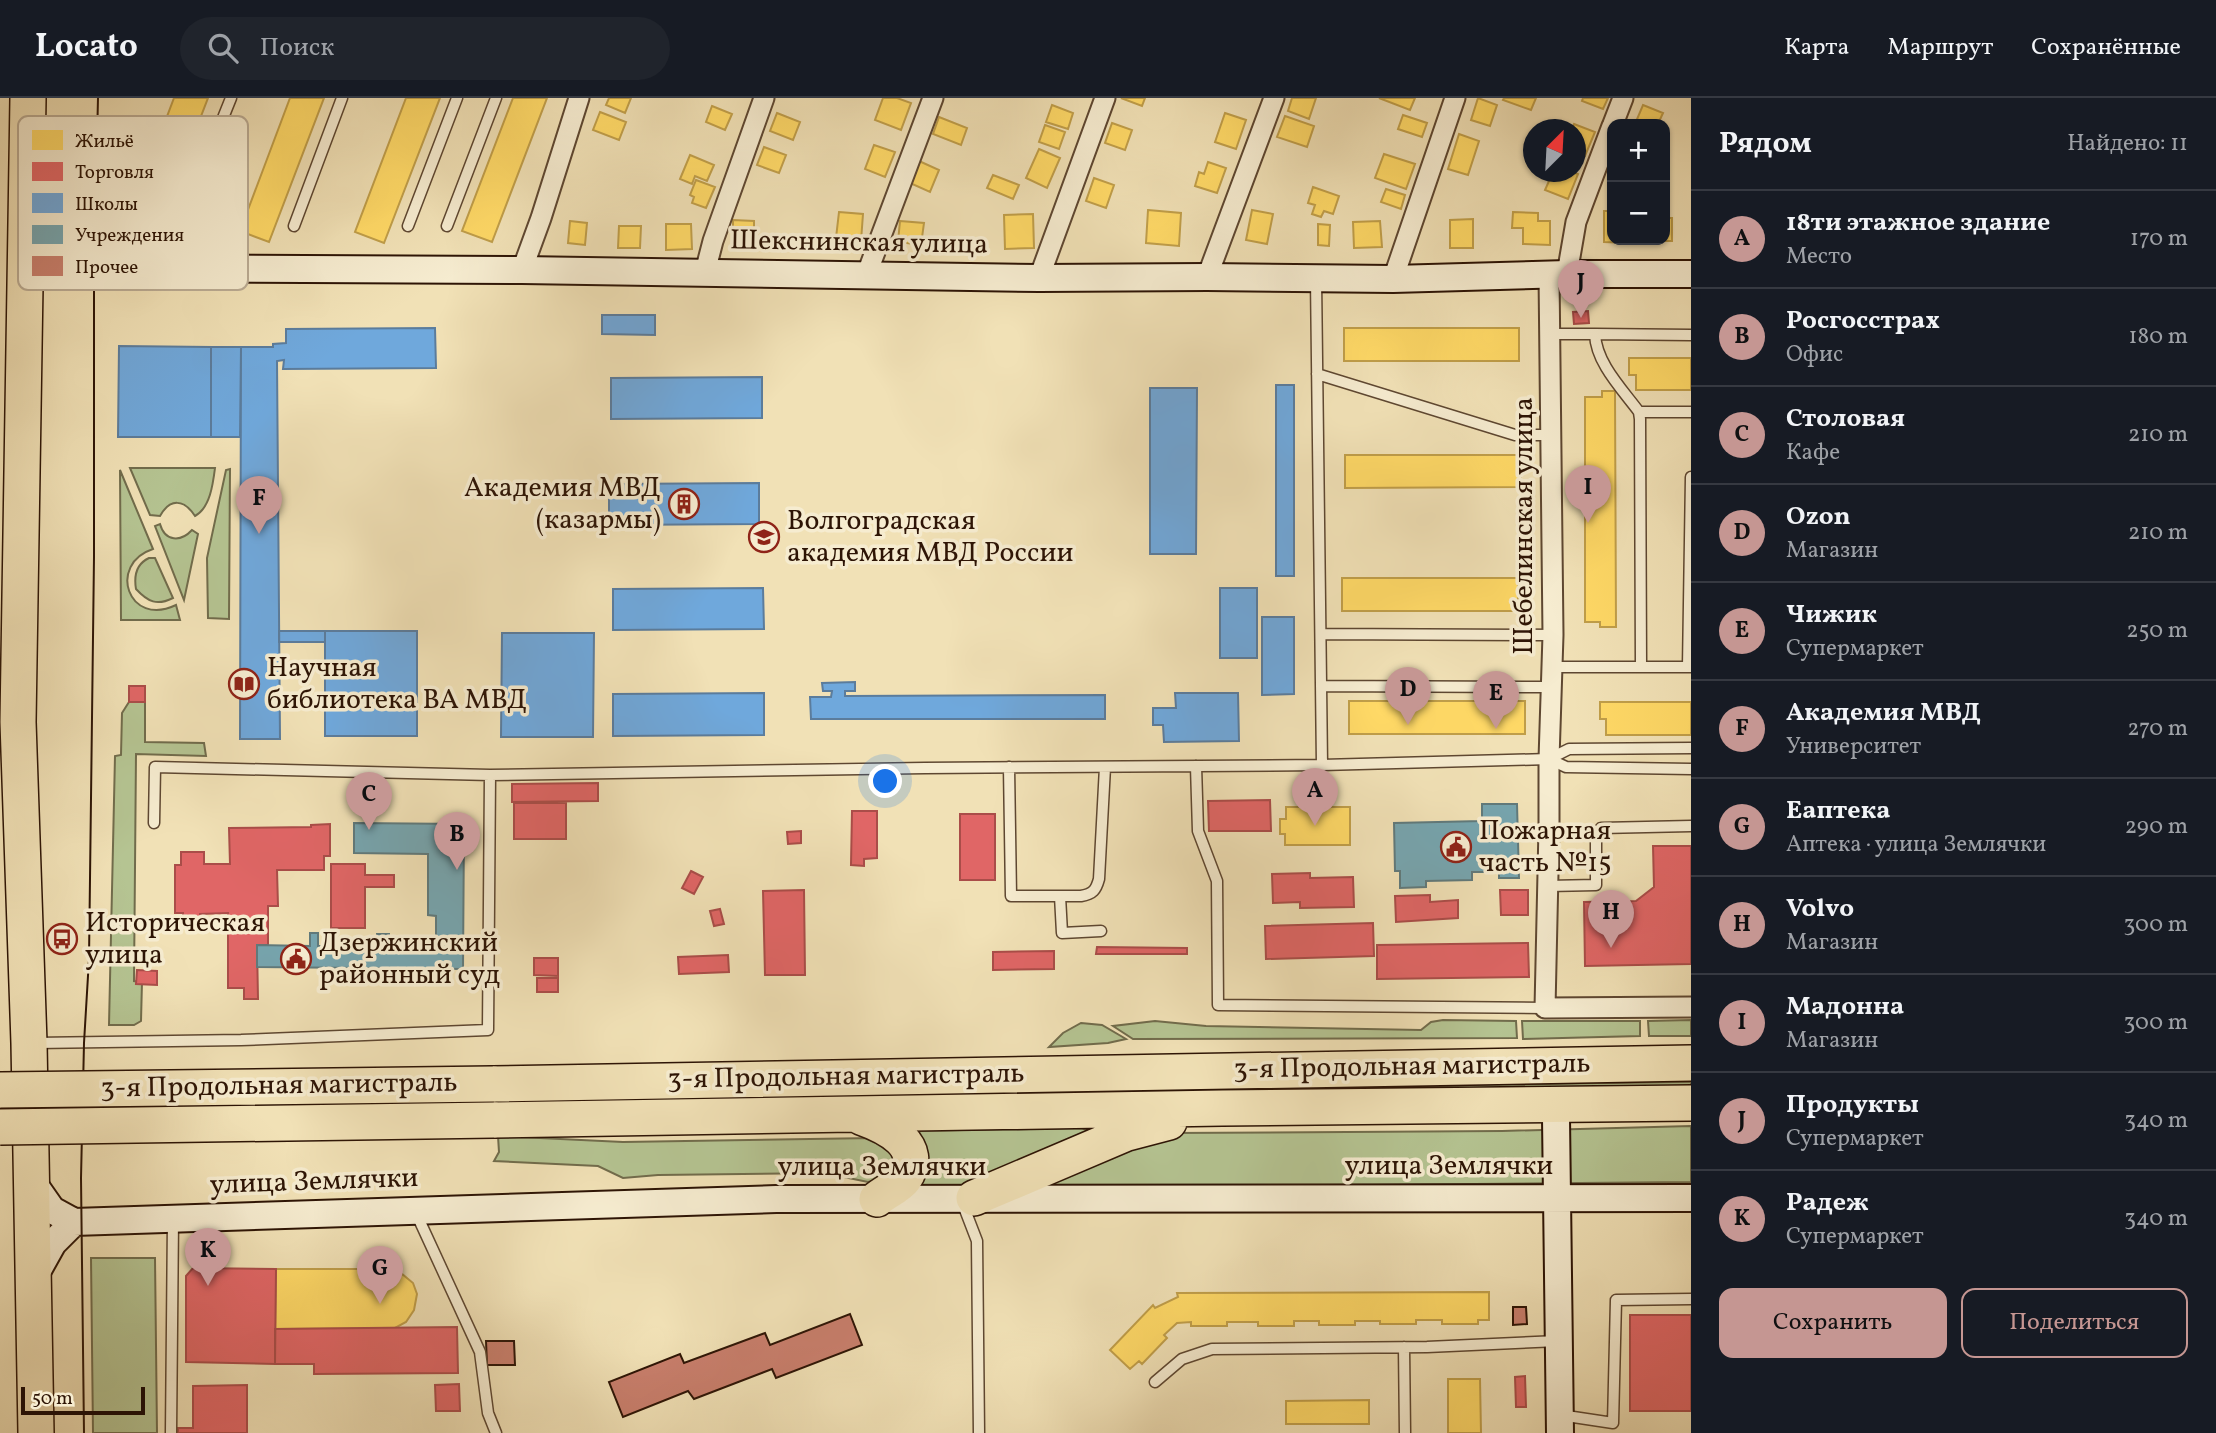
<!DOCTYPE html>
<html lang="ru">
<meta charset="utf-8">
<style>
:root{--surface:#171b24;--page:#20242c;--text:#f1f3f6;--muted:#9ea1a6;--line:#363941;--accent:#c59692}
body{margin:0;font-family:Vollkorn,serif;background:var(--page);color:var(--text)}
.controls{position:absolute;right:21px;top:21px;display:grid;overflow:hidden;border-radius:14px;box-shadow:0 2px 5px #0004}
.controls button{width:63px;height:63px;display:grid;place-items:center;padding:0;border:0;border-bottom:2px solid var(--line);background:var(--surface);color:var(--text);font:35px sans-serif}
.compass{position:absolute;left:1523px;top:21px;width:63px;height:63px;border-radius:50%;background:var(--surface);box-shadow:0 2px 5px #0004;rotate:24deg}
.scale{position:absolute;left:21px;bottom:18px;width:124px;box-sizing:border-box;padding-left:7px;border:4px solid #2d1405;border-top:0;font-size:19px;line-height:24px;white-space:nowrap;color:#2d1405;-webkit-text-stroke:5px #f6ecd0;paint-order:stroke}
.you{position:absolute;left:886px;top:684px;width:24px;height:24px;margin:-18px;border:5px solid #fff;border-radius:50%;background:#1a73e8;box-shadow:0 0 0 10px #1a73e833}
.badge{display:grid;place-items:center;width:46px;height:46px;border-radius:50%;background:var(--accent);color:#111;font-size:23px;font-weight:700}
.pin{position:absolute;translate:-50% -58px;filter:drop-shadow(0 2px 4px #0008)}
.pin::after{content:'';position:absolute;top:37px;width:24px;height:21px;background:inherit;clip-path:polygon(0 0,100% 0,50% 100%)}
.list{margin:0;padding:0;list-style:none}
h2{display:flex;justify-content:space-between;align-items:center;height:91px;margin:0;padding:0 28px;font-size:30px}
h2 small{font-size:23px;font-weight:400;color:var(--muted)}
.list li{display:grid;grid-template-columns:46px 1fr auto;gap:21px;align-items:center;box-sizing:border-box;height:98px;padding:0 28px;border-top:2px solid var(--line)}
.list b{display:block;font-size:26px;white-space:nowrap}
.list p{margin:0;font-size:23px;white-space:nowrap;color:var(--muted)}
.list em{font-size:23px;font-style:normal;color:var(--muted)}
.actions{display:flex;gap:14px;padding:21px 28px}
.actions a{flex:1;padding:16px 0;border:2px solid var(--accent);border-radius:14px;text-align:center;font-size:24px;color:var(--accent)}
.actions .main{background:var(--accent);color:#111}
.icon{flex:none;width:38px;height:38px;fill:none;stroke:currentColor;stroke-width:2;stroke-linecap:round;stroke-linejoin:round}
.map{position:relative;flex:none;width:1691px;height:1335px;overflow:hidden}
header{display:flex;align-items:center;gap:42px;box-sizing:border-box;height:98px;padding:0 35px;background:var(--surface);border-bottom:2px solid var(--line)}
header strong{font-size:33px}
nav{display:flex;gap:38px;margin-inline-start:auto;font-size:24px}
.search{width:490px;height:63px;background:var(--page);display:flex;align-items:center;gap:18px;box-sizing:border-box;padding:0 24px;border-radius:38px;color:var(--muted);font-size:26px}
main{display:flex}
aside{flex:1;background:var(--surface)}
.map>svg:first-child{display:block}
</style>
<header>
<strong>Locato</strong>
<div class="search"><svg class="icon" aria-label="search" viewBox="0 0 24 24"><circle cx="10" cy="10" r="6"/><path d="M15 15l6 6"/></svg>Поиск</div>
<nav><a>Карта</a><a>Маршрут</a><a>Сохранённые</a></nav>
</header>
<main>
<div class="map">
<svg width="1691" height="1335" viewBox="0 0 1691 1335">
<rect width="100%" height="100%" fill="#f1e1b6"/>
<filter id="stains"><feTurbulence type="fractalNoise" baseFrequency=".00286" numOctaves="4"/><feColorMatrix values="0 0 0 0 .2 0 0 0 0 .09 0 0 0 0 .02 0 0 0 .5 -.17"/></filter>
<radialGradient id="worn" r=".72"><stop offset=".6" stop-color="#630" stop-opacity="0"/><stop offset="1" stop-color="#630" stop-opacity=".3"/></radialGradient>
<path fill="#b5c492" stroke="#716c4c" stroke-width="2" d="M130,370H215C213,386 210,410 195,418C184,401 170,400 160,418L150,417Z
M230,371L229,521L208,520L207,460L226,372Z
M120,372L153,451C107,466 128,530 176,507L180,522H121Z
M160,426C165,444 181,444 192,432L198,436L184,502L155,428Z
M149,460H155L173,500C157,508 148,504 136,491C134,479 136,466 149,460Z
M129,604H145V644L204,645L206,658L136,656L134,883L142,884L141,923L134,927H109L115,658L121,657L122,615Z
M1443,922L1516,923L1517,940L1133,941L1113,928L1155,923L1206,928L1421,932L1431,924Z
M1691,922V938H1649L1648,923Z
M1522,923H1640V938L1523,941Z
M1081,925L1102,927L1126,941L1108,945L1049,949L1063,935Z
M1691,984V989C1293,994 895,998 497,1006V1000Z
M1691,1028V1084L1064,1090L1049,1089L1045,1084L1171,1035L1502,1033Z
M1082,1030L1086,1032V1037L980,1088H908L907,1033Z
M498,1038L623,1044L874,1040L892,1050L894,1068L881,1081L868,1084L824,1075L658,1077L623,1080L598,1068L494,1063L499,1054Z
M91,1160H155L157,1335H93Z"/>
<path fill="#ffd966" stroke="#c09e49" stroke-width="2" d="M174,0H208L153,143L124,132Z
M290,0H324L269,144L240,133Z
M406,0H440L384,145L355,134Z
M513,0H547L492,144L462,133Z
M609,0H631L625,15L606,7Z
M883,0H897L911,5L901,32L875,22Z
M1121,0H1145L1142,8Z
M1292,0H1316L1309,21L1288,13Z
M1379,0H1415L1410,12Z
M1478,0L1497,7L1490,28L1471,22Z
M1504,0H1536L1531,12L1503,2Z
M1583,0H1608L1603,11L1582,3Z
M1052,7L1073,15L1068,31L1046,24Z
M1643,7L1663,15L1658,26H1635Z
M712,8L732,16L725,32L706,24Z
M600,14L626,24L619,42L593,32Z
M777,15L800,24L793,42L770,33Z
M1225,15L1246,22L1236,51L1215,44Z
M1403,17L1427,25L1422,39L1398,31Z
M1285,18L1314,28L1307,49L1277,39Z
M939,19L967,30L961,47L933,36Z
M1112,25L1132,32L1125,52L1105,45Z
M1574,26L1595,34L1585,58L1576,54V32H1572Z
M1045,27L1065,34L1059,51L1039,44Z
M1459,36L1479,43L1468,77L1448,71Z
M874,47L895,54L885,79L865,71Z
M764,49L786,57L779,75L757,67Z
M1039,51L1060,60L1047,90L1026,80Z
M1384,56L1415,66L1406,91L1375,80Z
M690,57L714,67L707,83L695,78L692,86L680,81Z
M919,63L939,72L930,94L910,85Z
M1208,64L1226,70L1217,95L1195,88L1199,74L1204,76Z
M1553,74H1572L1578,76L1568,101L1545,92Z
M993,77L1019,87L1013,101L987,90Z
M1094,80L1114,87L1106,110L1086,103Z
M696,82L715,89L706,110L692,105L694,99L690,97Z
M1313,89L1339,98L1333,116L1324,113L1321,119L1312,116L1315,107L1308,105Z
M1386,91L1405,97L1401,111L1381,104Z
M1148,112L1181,115L1179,148L1146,145Z
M1252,112L1273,116L1267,146L1246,142Z
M1604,113H1612V142H1630V145L1604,144Z
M839,114L863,116L861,143L836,140Z
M1513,114L1538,115V123H1550V147L1523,146V130H1512Z
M1033,116L1034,150L1005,151L1004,117Z
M1665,120H1672V143H1645L1665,142Z
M1473,121V150H1450V122Z
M733,122L754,123V142L733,141Z
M570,123L587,125L585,147L568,145Z
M900,123L924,125L921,147L898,144Z
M1380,123L1382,149L1354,150L1353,124Z
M666,126H691L692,151L666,152Z
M1318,126L1330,127L1329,148L1318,147Z
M619,128H641L640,150H618Z
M1344,230H1519V263H1344Z
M1629,260H1691V292H1636V277H1629Z
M1602,293H1615L1616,529H1600V524H1585V299H1602Z
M1345,357H1521V389L1345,390Z
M1342,480H1518V513H1342Z
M1349,603H1525V636H1349Z
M1600,604H1691V637H1606V621H1600Z
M1286,709H1350V747H1285V736H1280V721H1286Z
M276,1171H387L402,1176L413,1185L417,1196L414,1212L406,1224L395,1230L275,1231Z
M1489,1194V1222H1478V1226H1442V1222H1416V1226H1380V1223H1355V1227H1319V1223H1294V1228H1258V1224H1227V1228H1191V1224L1177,1225L1164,1237L1167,1240L1142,1266L1139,1263L1130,1271L1110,1252L1153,1207L1155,1210L1178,1199L1177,1195Z
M1448,1281H1480L1481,1335H1448Z
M1369,1302V1326H1286V1303Z"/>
<path fill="#e06666" stroke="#aa4d49" stroke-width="2" d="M1588,213L1589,225L1574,226L1573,214Z
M129,588H145V604H129Z
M598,685V703L512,704V686Z
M1270,702L1271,733H1209L1208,703Z
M514,705H566V741H514Z
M852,713H877V760L864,761V768L851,767Z
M960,716H995V782H960Z
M330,726V758H324V772H277L278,808H268V847H257L258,901H244V890H228V815L200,816V826H183V815H175V767H181V754H204V766H230L229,730L311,729V727Z
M801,733V745L788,746L787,734Z
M1653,748H1691V866L1585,868L1584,804L1636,803L1654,789Z
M331,766H365V777H394V789H365V830H331Z
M691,773L703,779L694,796L682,790Z
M1310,775V780L1353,779L1354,809L1300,810V804L1273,805L1272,776Z
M804,792L805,877H765L763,793Z
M1500,792H1528V817H1501Z
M1430,797V804L1458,802V820L1396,824L1395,798Z
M720,811L724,826L714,828L710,813Z
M1373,825L1374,858L1266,861L1265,828Z
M1528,845L1529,879L1377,881V847Z
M1097,849L1187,850V856H1096Z
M1054,853V871L993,872V854Z
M728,857L729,874L679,876L678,859Z
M534,860H558V878L534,877Z
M137,872L157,873V887L136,886Z
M537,880H558V894H537Z
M193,1170L276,1171L275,1266L186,1264V1178Z
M1630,1217H1691V1313H1630Z
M457,1229L458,1275L314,1276V1266H275V1231Z
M1525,1278L1526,1309H1516L1515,1279Z
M459,1286L460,1313H436L435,1287Z
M247,1287V1335H178V1330H193V1288Z"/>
<path fill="#6fa8dc" stroke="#5b7c9c" stroke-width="2" d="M602,217H655V237L602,236Z
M435,230L436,270L283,271L284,262L277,263L280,641H240L241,249H273V246L286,245V231Z
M119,248L211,249V339H118Z
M211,249H241L240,339H211Z
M762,279V320L611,321V280Z
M1276,287H1294V478H1276Z
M1150,290H1197L1196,456H1150Z
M759,385V426L609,427V386Z
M763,490L764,531L613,532V491Z
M1220,490H1257V560H1220Z
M1262,519H1294V596L1262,597Z
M279,533H325V544H279Z
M325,533H417V638H325Z
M502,535H594L593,639H501Z
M855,584V593H845V598L1105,597V621H811L810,599H831L832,593H823L822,585Z
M764,595V637L613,638V596Z
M1175,595H1238L1239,643L1164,644L1163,627H1153V610H1176Z"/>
<path fill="#76a5af" stroke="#607a7c" stroke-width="2" d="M1482,706H1517L1519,780H1499V774H1472V782L1426,783V789L1400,790V773H1395L1394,725L1482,723Z
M354,725L464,726L463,871L257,869V847L310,848V835H318V848H377V836H389V849H436V818L428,817V756L354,755Z"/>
<path fill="#c97f6d" stroke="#2d1405" stroke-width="2" d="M1513,1209H1526L1527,1226L1513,1227Z
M850,1216L862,1247L776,1280L772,1271L694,1301L688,1293L623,1319L609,1284L680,1256L684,1265L765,1235L770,1247Z
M486,1243H514L515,1267H487Z"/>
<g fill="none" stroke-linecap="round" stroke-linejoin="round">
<g stroke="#5e4731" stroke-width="13">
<path id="lane" d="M180,127L231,0
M294,128L342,0
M408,128L457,0
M447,128L496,0
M1316,181L1322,667
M1550,236H1595
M1317,276L1515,337H1552
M1639,314H1691
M1321,536L1553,537
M1552,569H1691
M1641,569L1640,321L1639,314C1622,291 1596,265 1595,236L1691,237
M1688,569L1691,379
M1321,588L1551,589
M1549,661L1569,651L1691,650
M1196,668L1198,733L1217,783L1218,907L1545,910
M1009,669L1011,798H1081C1093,796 1096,792 1099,781L1105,669
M154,725L155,669L490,677L925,670L1322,667L1549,661L1566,669L1691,671
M1548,788L1596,787V738L1601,730L1691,728
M1060,798L1062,835L1101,833
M36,945L241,942L488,932L490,677
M962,1104L977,1143L979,1335
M416,1115L480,1254L488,1315L496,1335
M1404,1249L1405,1335
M1155,1284L1182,1261L1212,1251L1427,1249L1558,1243
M1560,1317L1613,1325L1616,1202L1691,1201
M171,1335L173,1121"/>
</g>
<g stroke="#5e4731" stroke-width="23">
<path id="street" d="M1613,26L1623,0
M522,172L541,120L579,0
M705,174L713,143L764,0
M1549,176L1553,537L1549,661V730L1545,910L1691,909
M1567,176L1576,124L1612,28
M866,178L933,0
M1207,179L1274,0
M1039,180L1105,0
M1393,181L1455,0"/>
</g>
<g stroke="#2d1405" stroke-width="30">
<path id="secondary" d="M25,165L94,170L522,172L1039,180L1207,179L1393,181L1567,176H1691
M1545,1008L1554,1012L1556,1020L1560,1335
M31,1082L52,1112L74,1124L776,1101L1691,1100
M34,1179L53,1145L74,1124"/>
</g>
<g stroke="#2d1405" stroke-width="38">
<path id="highway" d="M28,0L18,624L29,945L36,1335
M493,986L1691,965
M861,1019C886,1028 927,1047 904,1081C899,1088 884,1095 877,1101
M494,1022L1222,1010L1691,1005
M974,1100L1127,1035L1169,1024"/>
</g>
<use href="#lane" stroke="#f6ecd0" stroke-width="10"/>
<use href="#street" stroke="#f6ecd0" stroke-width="19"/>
<use href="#secondary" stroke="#f6ecd0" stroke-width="26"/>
<use href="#highway" stroke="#f1e1b6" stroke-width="35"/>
<path stroke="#2d1405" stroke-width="2" d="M84,1335L81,1080L84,945L89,861L94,459V170L98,0"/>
<g stroke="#2d1405" stroke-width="38" stroke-linecap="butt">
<path id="highway-bridge" d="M0,992L493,986
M0,1029L494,1022"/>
</g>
<use href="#highway-bridge" stroke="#f1e1b6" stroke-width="35"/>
</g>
<defs>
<g id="building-ring" transform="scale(1.575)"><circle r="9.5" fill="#f6ecd0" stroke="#8f2418" stroke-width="1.5"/><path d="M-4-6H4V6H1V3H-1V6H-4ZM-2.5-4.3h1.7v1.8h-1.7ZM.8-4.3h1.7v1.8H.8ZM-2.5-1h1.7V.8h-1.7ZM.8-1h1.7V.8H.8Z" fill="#8f2418"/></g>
<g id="university-ring" transform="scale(1.575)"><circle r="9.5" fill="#f6ecd0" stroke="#8f2418" stroke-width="1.5"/><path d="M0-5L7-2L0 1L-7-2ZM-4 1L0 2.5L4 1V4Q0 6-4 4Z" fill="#8f2418"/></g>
<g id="library-ring" transform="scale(1.575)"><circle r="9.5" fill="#f6ecd0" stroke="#8f2418" stroke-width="1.5"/><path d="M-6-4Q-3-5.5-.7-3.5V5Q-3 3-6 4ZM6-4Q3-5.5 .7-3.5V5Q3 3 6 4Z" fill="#8f2418"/></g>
<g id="civic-ring" transform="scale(1.575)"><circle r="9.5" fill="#f6ecd0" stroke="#8f2418" stroke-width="1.5"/><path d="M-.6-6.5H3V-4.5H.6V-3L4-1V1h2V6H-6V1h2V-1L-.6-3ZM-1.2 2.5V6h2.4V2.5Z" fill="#8f2418"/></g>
<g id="bus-ring" transform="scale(1.575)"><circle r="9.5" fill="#f6ecd0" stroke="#8f2418" stroke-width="1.5"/><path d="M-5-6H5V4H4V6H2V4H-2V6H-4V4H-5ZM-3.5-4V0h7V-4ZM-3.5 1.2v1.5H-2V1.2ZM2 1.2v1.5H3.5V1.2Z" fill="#8f2418"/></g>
</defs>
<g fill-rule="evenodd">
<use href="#building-ring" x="684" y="406"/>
<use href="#university-ring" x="764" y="439"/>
<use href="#library-ring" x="244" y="586"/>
<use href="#civic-ring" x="1456" y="749"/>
<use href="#bus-ring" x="62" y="841"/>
<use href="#civic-ring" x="296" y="861"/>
</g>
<g text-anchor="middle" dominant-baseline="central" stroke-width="7" stroke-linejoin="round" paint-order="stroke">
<g font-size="28" fill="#2d1405" stroke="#f6ecd0">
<text transform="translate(859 145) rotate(1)">Шекснинская улица</text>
<text transform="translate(1524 428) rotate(-90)">Шебелинская улица</text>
<text transform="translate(1412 969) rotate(-1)">3-я Продольная магистраль</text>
<text transform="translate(846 979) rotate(-1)">3-я Продольная магистраль</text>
<text transform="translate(279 988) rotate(-1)">3-я Продольная магистраль</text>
<text x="1449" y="1068">улица Землячки</text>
<text x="882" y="1069">улица Землячки</text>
<text transform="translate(314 1084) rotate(-2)">улица Землячки</text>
</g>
<g font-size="28" fill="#2d1405" stroke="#f6ecd0" text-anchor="start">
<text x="661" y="390" text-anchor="end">Академия МВД<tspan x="661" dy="32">(казармы)</tspan></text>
<text x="787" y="423">Волгоградская<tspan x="787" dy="32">академия МВД России</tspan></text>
<text x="267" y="570">Научная<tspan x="267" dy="32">библиотека ВА МВД</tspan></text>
<text x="1479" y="733">Пожарная<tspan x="1479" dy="32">часть №15</tspan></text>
<text x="85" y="825">Историческая<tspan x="85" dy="32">улица</tspan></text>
<text x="319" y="845">Дзержинский<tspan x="319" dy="32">районный суд</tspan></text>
</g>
</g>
<rect x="18" y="18" width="230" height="174" rx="10" fill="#f6ecd0" stroke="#baab93" stroke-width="2"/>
<rect x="32" y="32" width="31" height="20" fill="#ffd966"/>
<rect x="32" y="64" width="31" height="19" fill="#e06666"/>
<rect x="32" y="95" width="31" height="20" fill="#6fa8dc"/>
<rect x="32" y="127" width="31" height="19" fill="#76a5af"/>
<rect x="32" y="158" width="31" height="20" fill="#c97f6d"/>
<g font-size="19" fill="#2d1405">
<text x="75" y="49">Жильё</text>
<text x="75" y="80">Торговля</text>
<text x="75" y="112">Школы</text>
<text x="75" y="143">Учреждения</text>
<text x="75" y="175">Прочее</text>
</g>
<rect width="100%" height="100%" filter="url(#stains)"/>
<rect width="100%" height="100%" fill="url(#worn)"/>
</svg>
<div class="controls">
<button>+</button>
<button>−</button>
</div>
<svg class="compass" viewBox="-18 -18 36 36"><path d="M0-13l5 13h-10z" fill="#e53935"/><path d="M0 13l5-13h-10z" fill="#9ea1a6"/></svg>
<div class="scale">50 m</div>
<div class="you"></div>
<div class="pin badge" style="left:1315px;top:728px">A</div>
<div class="pin badge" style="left:457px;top:772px">B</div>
<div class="pin badge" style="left:369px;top:732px">C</div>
<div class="pin badge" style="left:1408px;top:627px">D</div>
<div class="pin badge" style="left:1496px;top:631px">E</div>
<div class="pin badge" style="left:259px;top:436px">F</div>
<div class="pin badge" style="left:380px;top:1206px">G</div>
<div class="pin badge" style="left:1611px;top:850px">H</div>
<div class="pin badge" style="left:1588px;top:425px">I</div>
<div class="pin badge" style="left:1581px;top:220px">J</div>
<div class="pin badge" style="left:208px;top:1188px">K</div>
</div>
<aside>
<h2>Рядом<small>Найдено: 11</small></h2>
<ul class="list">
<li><span class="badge">A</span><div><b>18ти этажное здание</b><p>Место</p></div><em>170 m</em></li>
<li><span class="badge">B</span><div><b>Росгосстрах</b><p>Офис</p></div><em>180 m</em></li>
<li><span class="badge">C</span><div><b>Столовая</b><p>Кафе</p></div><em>210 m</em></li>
<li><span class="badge">D</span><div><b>Ozon</b><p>Магазин</p></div><em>210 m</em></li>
<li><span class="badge">E</span><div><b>Чижик</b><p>Супермаркет</p></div><em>250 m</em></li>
<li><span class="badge">F</span><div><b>Академия МВД</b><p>Университет</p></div><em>270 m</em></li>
<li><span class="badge">G</span><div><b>Еаптека</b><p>Аптека · улица Землячки</p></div><em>290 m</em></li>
<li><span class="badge">H</span><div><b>Volvo</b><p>Магазин</p></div><em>300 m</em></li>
<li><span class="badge">I</span><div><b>Мадонна</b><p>Магазин</p></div><em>300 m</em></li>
<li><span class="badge">J</span><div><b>Продукты</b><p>Супермаркет</p></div><em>340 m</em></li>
<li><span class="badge">K</span><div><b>Радеж</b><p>Супермаркет</p></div><em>340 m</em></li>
</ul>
<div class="actions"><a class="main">Сохранить</a><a>Поделиться</a></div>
</aside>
</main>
